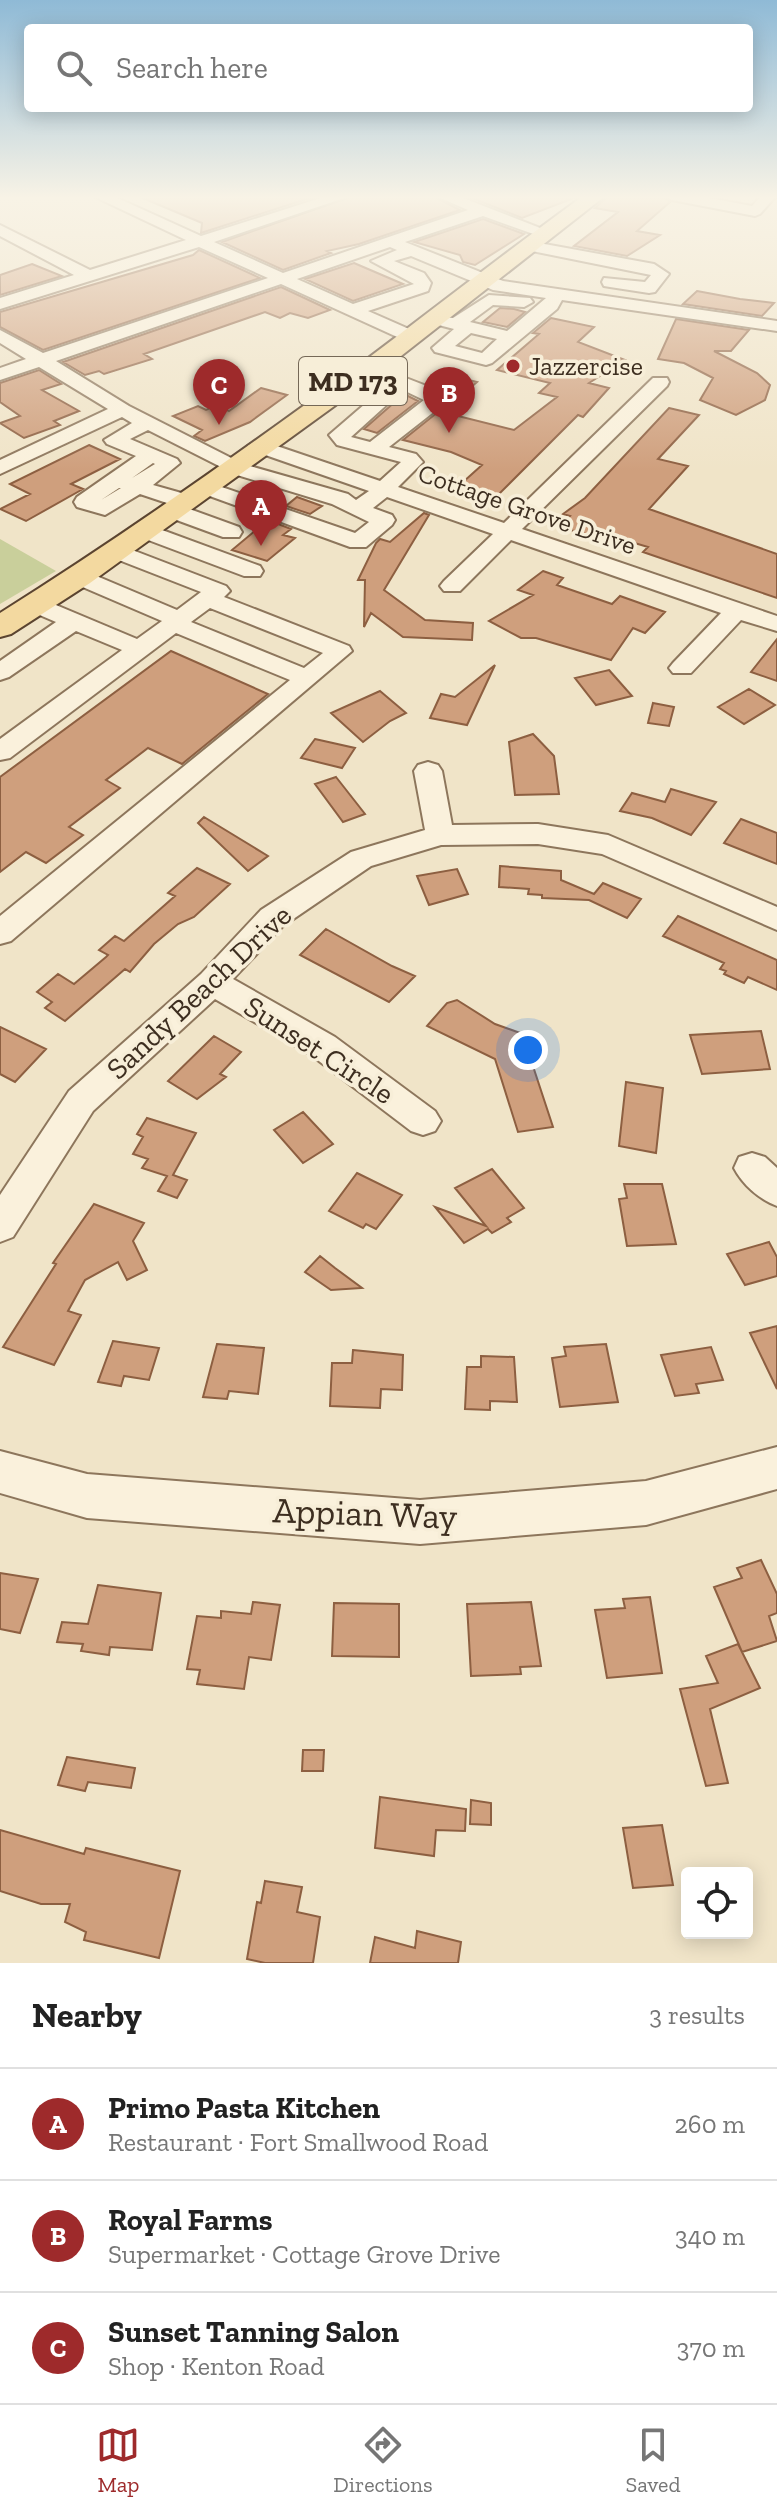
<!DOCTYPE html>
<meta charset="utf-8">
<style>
:root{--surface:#fff;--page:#f2f2f2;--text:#222;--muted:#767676;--line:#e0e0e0;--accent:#9e2a2b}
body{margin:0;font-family:"Zilla Slab",serif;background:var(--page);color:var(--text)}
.controls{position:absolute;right:24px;bottom:24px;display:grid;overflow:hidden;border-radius:8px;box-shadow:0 4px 20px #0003}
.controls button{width:72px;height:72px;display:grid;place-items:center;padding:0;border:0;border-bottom:2px solid var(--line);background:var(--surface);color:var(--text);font:40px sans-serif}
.you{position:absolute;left:528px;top:1050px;width:28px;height:28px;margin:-20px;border:6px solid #fff;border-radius:50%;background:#1a73e8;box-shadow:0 0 0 12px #1a73e833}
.badge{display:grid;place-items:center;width:52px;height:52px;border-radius:50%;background:var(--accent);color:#fff;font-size:26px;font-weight:700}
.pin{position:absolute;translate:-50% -66px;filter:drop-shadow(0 2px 4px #0008)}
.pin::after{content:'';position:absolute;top:42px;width:28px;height:24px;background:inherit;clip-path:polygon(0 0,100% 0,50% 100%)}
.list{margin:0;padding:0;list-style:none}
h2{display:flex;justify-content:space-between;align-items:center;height:104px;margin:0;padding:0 32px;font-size:34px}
h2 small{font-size:26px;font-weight:400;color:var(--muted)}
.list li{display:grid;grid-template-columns:52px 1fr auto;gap:24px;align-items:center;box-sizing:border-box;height:112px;padding:0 32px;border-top:2px solid var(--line)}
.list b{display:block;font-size:30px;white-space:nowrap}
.list p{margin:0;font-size:26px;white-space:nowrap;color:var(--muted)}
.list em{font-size:26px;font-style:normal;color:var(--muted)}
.icon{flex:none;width:44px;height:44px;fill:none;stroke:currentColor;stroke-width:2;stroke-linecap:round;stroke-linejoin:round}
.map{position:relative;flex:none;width:777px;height:1963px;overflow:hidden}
.search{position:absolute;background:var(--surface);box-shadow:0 4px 20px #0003;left:24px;right:24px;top:24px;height:88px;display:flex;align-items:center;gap:20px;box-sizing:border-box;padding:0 28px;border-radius:8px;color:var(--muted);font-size:30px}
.sheet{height:440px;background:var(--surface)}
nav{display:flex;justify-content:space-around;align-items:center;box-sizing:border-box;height:112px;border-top:2px solid var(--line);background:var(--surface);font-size:22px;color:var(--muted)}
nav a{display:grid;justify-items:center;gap:4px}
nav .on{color:var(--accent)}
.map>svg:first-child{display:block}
</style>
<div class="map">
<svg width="777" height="1963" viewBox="0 0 777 1963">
<rect width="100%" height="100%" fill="#f0e4c8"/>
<path fill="#c9cf9b" d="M0,539L56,571L0,604Z"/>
<path fill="#cf9f7d" stroke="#8d5f41" stroke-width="2" d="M138,196H316L201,233L202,223Z
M353,196H433L460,210L359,244L327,251L331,253L283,270L222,242Z
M467,196H573L574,198L522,218Z
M608,196H662L670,202L637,231L660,235L627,256L574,246L618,212L595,208Z
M483,219L524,234L475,265L463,262L460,255L414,242Z
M199,250L260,278L43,350L0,327V312L193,255Z
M354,263L403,284L353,301L305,279Z
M32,264L62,276L0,295V275Z
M281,287L330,310L308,318L290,313L280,318L265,312L144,354L152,359L104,374L99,371L85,375L63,362Z
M697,291L740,299L774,303L762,316L683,304Z
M500,308L514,309L525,312L507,327L483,322Z
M551,318L594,327L578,342L625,360L589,383L609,388L583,417L578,415L491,502L453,491L482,465L451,452L403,440L443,408L447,394L429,384L445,374L477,382L442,412L514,430L557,397L539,393L550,383L497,370L539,334L533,333Z
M676,319L749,330L731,351H714L757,373L770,385L765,400L736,415L700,400L713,378L684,363L658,359Z
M39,370L61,384L42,390L79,411L54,421L60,425L24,438L0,423L20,416L0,402V383Z
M261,388L287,395L250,422L205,441L194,436L202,430L173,416L198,406L206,410L217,405L229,411Z
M404,394L418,401L377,433L364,429Z
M669,408L699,415L658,459L688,466L649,509L777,554V598L643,552L648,547L598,532L593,536L559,527L570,516L563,514L585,498Z
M89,445L120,459L71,484L83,489L26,521L0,509L30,494L10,484Z
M297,497L322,506L310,514L286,506Z
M424,513L429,515L384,590L425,620L473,623L472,640L403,637L371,613L364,627L365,580H358L376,543L380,539L390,542Z
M268,520L291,529L283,535L295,538L267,561L232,550Z
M543,571L563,578L557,585L612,604L620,596L665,612L645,633L633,628L611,660L536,638H521L489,621L533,595L518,590Z
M777,639V681L751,672Z
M171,651L268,694L182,764L148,748L106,780L120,788L69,827L83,835L46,863L26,852L0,872V777Z
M495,665L467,725L430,718L441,694L455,697Z
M609,670L632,696L596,705L575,678Z
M749,689L775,705L744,724L718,707Z
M380,691L406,713L390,721L363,742L331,713Z
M653,703L674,707L669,726L648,723Z
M533,734L554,756L559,794L515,795L509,742Z
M315,739L355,748L342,768L301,758Z
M336,777L365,814L343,822L315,784Z
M671,789L716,802L691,835L652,818L620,811L632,793L665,802Z
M204,817L268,856L248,871L198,823Z
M741,819L777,833V864L724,843Z
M500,866L561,871V880L594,894L603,883L641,899L627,918L589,900L542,898V895L528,894L529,889L499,887Z
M197,868L230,884L194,917L178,924L154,944L130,972L125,969L65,1021L45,1008L52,1002L37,992L58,974L74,984L106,957L108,955L99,950L115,936L124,941L175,896L168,893Z
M457,869L468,894L429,905L417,876Z
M678,916L777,960V990L748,977L744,983L724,974L726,971L720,969L724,963L663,936Z
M326,929L392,966L415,976L389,1002L300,955Z
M457,1000L495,1024L540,1040L530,1057L553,1127L518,1132L495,1059L427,1026L447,1003Z
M0,1027L46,1049L15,1082L0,1074Z
M761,1031L770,1069L702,1074L690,1035Z
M214,1036L241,1052L220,1074L226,1077L197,1099L168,1081Z
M626,1082L663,1088L656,1153L619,1146Z
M303,1112L333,1144L303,1163L274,1130Z
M147,1118L196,1133L173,1175L187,1180L177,1198L158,1191L167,1176L142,1168L148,1159L133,1154L143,1137L137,1134Z
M492,1169L524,1208L507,1218L511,1222L492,1233L488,1229L464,1243L435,1207L486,1226L455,1188Z
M357,1173L402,1195L376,1229L366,1224L363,1228L329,1211Z
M624,1184H662L676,1244L627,1246L619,1199L627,1198Z
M94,1204L144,1223L133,1241L147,1270L127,1280L118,1262L85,1280L68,1311L81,1315L54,1365L3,1347L56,1264L53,1263Z
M769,1242L777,1257V1276L745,1285L727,1254Z
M320,1256L335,1268L362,1288L331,1290L305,1272Z
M777,1326V1389L750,1333Z
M113,1341L159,1348L149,1380L124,1376L121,1386L98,1382Z
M217,1344L264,1348L258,1394L229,1391L227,1399L203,1397Z
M606,1344L618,1402L560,1407L552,1358L566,1356L564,1347Z
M711,1347L723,1380L696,1384L699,1393L675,1396L661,1355Z
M353,1350L403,1355L402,1390L381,1389L380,1408L330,1406L332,1363H352Z
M481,1356L514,1357L517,1402L490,1401V1410L465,1409L467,1367H481Z
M761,1560L777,1594V1613L769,1616L777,1641L742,1652L714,1587L742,1578L737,1568Z
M0,1573L38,1579L20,1633L0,1629Z
M98,1585L161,1593L152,1650L110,1647L109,1655L81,1651L83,1644L57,1642L62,1622L88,1624Z
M650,1597L662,1673L607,1678L595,1610L625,1608L623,1599Z
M253,1602L280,1605L271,1660L249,1657L244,1689L197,1684L200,1670L187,1669L197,1616L221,1618V1611L251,1614Z
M531,1602L541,1666L520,1667L521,1674L471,1676L467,1604Z
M334,1603L399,1604V1657L332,1656Z
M738,1644L760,1688L710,1709L728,1783L706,1786L680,1689L718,1683L706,1656Z
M303,1750H324L323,1771H302Z
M67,1757L135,1768L131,1788L88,1782L85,1791L58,1785Z
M380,1797L466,1809L465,1831L436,1830L434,1856L375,1848Z
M471,1800L491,1803V1825L470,1824Z
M662,1825L673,1885L633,1888L623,1828Z
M0,1830L84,1854L86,1848L180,1871L159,1958L84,1940L86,1932L65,1922L70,1904H41L0,1891Z
M265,1881L302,1887L297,1912L320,1917L313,1963H265L247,1959L257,1902L261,1903Z
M417,1931L461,1942L458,1963H370L375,1937L415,1948Z"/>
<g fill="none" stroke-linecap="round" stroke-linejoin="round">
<g stroke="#8d765c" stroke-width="4">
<path id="minor" d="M93,196H113L201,236L327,196H350L214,242L283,273L468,210L436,196H458L553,233L545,238L539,236L483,216L405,242L503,281L777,321V331L562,300L557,309L492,363L486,365L435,352L432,348L454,329L435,324L432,320L435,316L453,318L489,295L530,298L533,302L524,307L493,305L470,322L507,331L546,298L493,290L411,256L394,261L424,273L431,283L428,291L368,311L418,333L421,337L418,341H406L281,284L56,361L129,406L243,464L348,494L356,500L369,491L251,450L248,446L258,440L265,442L380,481L401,462L337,445L329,435L387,385L357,377L355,373L357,369L364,367L406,378L442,392L445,396L440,407L389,447L416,454L423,462L398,487L504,523L653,378H667L669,382L667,386L522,529L777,616V631L741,620L691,673H673L669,668L673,663L721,613L511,540L460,591H444L440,586L444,581L493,534L387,497L373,508L392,515L395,520L392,525L366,547H350L196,491L192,487L196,483H210L355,533L369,522L332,504L224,471L221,467L148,430L130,439L177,459L180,463L153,485L192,496L195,501L184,507L239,527L242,532L239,537H223L163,515L160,510L170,504L140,494L105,515L77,507L74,502L77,497L136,456L107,444L104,440L132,423L122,417L0,474V460L108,409L39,367L0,380V368L26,359L0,343V330L43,353L268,278L199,247L0,309V298L74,275L0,236V225L90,270L186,240ZM390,247L397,250L371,261L414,284L353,304L297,279ZM471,333L497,339L482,353L455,346ZM403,390L424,400L370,442L351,437ZM153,463L155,464L132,478ZM119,488H121L101,500Z
M665,196H698L752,206L761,196H776L760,214L755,216L672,200Z
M528,241L654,264L669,274L655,292L649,293L610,287L604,286L602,282L604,278L645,282L651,275L522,249L520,246Z
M143,523L260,566L263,571L260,576H244L135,535L132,530L135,525Z
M114,543L226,586L230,591L224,597L349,646L352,651L11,941L0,944V916L290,680L176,633L10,758L0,760V739L122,650L76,631L9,677L0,680V661L56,622L28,610L24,605L28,600H44L137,639L162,621L71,582L67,577L71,572H87L177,610L201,592L106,555L103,550L106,545ZM210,608L323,653L304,668L191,622Z
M428,762L438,765L442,771L452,825L538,824L608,835L777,907V930L602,854L538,844L441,845L371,866L283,926L233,979L335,1037L435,1111L441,1121L435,1131L423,1135L411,1131L311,1055L215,999L93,1111L13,1237L0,1242V1195L69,1091L201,974L261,910L351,852L425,830L414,771L418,765Z
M752,1153L765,1157L777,1168V1206C759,1199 743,1185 734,1168L739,1157Z
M777,1447V1489L646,1525L420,1544L87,1518L0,1493V1451L87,1474L420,1500L646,1481Z"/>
</g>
<g stroke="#5b4430" stroke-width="4">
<path id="major" d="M583,196H605L373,378L90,583L11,634L0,637V613C121,537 240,453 355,368C431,311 506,252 583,196Z"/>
</g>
<use href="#minor" fill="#faf1dc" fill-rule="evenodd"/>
<use href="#major" fill="#f3d9a0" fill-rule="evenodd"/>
</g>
<linearGradient id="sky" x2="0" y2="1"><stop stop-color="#8fbad6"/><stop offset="0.42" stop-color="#f8f3e6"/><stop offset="1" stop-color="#f8f3e6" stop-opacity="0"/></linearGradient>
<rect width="777" height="471" fill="url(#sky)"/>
<circle fill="#9e2a2b" stroke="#f7eed8" stroke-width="3" cx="513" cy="366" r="8"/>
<g text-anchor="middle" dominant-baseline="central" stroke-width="7" stroke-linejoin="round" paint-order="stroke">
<g font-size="26" fill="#3d2e20" stroke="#f7eed8" text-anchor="start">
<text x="529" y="366">Jazzercise</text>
</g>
<g font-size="26" fill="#3d2e20" stroke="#f7eed8">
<text transform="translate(527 509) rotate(19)">Cottage Grove Drive</text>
</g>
<rect fill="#f7eed8" stroke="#756857" stroke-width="2" x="299" y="357" width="108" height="48" rx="6"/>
<g font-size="28" font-weight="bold" fill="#3d2e20">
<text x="353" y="381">MD 173</text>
</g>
<g font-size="30" fill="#3d2e20" stroke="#f7eed8">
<text transform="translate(199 992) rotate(-43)">Sandy Beach Drive</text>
<text transform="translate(319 1050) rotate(33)">Sunset Circle</text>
</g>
<g font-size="36" fill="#3d2e20" stroke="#f7eed8">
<text transform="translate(365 1513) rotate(2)">Appian Way</text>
</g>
</g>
</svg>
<div class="controls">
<button><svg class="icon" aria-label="locate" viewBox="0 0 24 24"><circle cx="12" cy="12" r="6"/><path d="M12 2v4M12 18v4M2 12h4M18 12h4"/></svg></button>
</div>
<div class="you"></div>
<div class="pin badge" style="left:261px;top:546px">A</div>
<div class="pin badge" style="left:449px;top:433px">B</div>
<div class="pin badge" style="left:219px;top:425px">C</div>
<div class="search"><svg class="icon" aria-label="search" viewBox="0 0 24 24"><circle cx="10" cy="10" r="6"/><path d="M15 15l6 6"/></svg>Search here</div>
</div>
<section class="sheet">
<h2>Nearby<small>3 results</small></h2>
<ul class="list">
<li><span class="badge">A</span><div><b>Primo Pasta Kitchen</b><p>Restaurant · Fort Smallwood Road</p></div><em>260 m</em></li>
<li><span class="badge">B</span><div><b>Royal Farms</b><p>Supermarket · Cottage Grove Drive</p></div><em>340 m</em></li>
<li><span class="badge">C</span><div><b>Sunset Tanning Salon</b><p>Shop · Kenton Road</p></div><em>370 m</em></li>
</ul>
</section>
<nav>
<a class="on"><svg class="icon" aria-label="map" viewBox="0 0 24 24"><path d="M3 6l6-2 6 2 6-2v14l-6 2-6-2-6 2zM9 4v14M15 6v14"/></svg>Map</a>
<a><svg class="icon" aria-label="directions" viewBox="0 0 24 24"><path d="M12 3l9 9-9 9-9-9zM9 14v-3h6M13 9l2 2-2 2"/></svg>Directions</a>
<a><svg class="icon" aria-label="saved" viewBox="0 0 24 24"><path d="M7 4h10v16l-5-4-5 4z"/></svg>Saved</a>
</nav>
